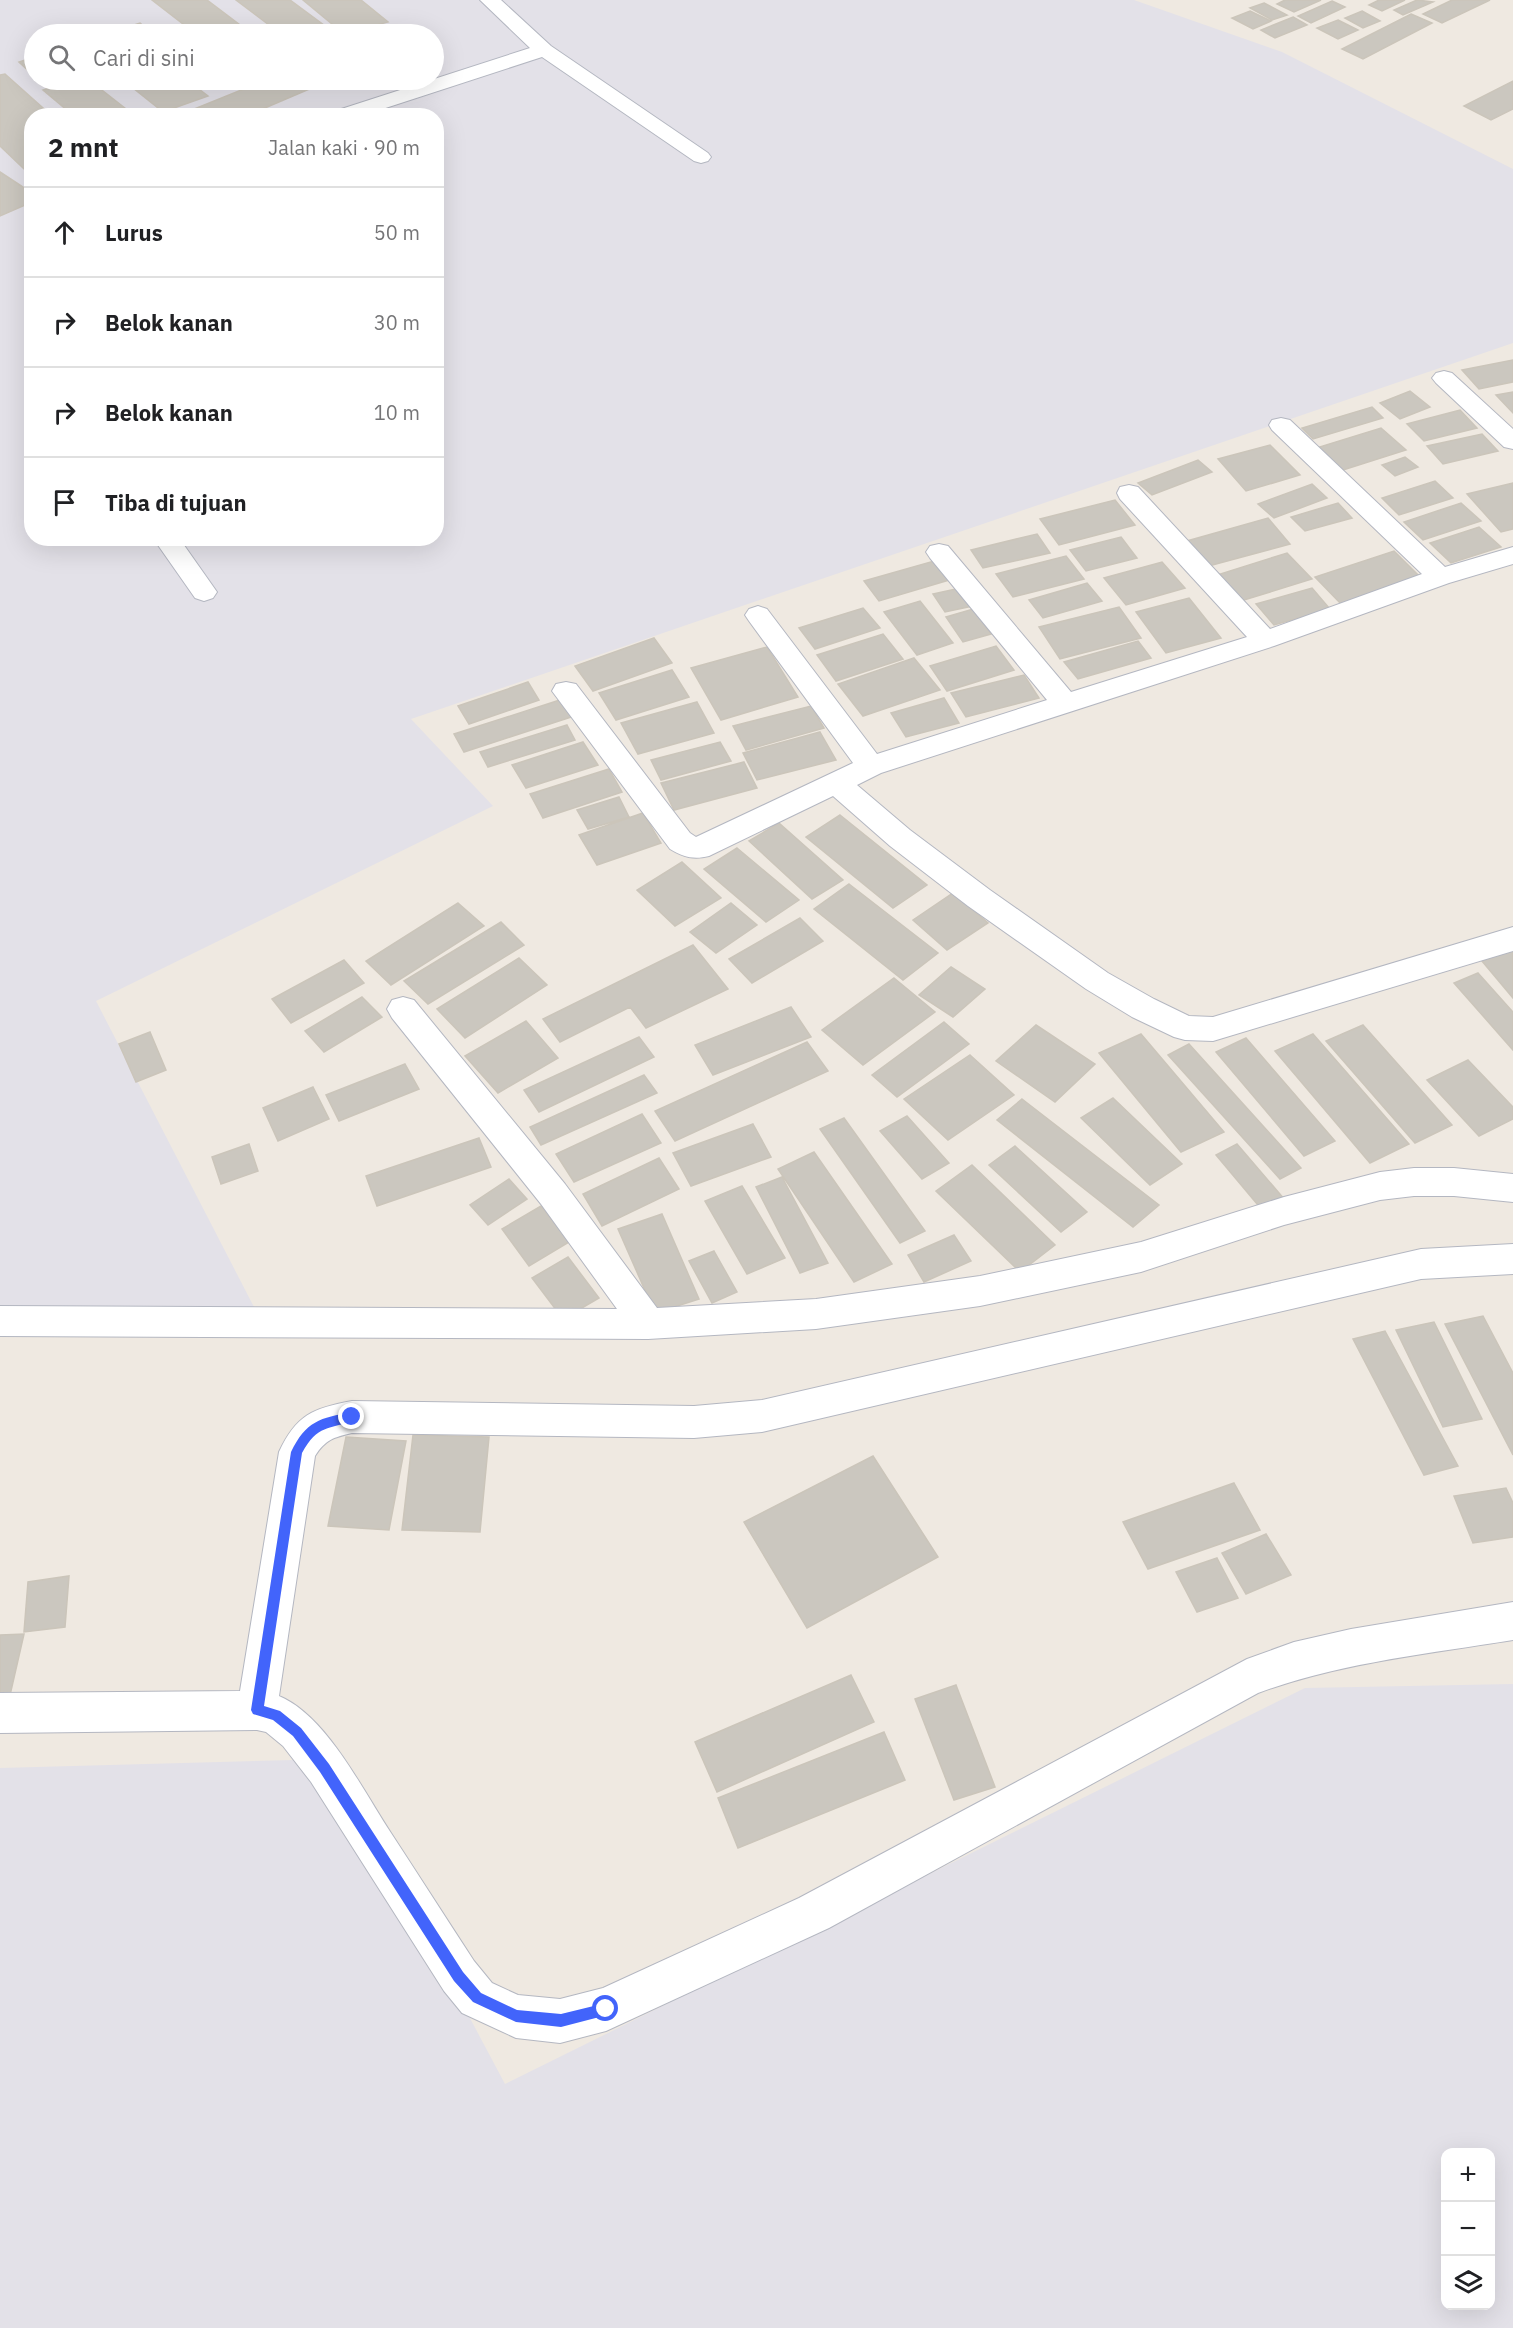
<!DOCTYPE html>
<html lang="id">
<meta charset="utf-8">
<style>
:root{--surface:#fff;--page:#f6f6f6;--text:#202124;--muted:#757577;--line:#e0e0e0}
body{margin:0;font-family:"IBM Plex Sans",sans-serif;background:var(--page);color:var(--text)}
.controls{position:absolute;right:18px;bottom:18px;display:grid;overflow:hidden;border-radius:12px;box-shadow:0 6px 24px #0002}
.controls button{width:54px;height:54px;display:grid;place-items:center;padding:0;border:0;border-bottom:2px solid var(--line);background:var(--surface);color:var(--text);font:30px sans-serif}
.stop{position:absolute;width:18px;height:18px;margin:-14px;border:4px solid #4264fb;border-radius:50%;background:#fff}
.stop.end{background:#4264fb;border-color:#fff;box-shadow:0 2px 6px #0008}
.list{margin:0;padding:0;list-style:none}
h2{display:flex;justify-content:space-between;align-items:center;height:78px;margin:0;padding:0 24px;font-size:26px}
h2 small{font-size:20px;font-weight:400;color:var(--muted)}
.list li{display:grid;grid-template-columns:39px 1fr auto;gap:18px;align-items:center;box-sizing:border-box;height:90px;padding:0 24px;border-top:2px solid var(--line)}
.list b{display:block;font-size:22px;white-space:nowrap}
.list em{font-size:20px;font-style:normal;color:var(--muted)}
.icon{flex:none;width:33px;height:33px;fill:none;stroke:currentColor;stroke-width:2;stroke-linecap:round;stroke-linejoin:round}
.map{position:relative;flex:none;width:1513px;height:2328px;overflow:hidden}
.search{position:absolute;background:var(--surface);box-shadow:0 6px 24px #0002;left:24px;top:24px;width:420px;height:66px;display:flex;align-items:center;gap:15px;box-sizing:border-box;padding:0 21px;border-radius:33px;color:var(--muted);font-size:22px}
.panel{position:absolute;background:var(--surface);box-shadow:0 6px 24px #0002;left:24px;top:108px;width:420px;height:438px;border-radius:24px}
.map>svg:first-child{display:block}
</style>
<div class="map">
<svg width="1513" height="2328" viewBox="0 0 1513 2328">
<rect width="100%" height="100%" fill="#efe9e1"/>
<path fill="#e3e1e8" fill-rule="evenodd" d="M0,0H1134L1282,52L1513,169V343L411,719L493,806L96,1001L254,1307L0,1311ZM34,34H434V80H34ZM32,116H436V538H32Z
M1513,1684V2328H0V1768L332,1759L505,2084L1305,1688ZM1446,2152H1490V2306H1446Z"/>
<path fill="#cbc7bf" stroke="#cbc5ba" stroke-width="1.5" d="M152,0H207L252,34H196Z
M236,0H290L336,34H281Z
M303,0H361L388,22L344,34Z
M1285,0H1321L1294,12L1277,4Z
M1379,0H1405L1382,11L1369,5Z
M1417,0L1433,2L1403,15L1394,10Z
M1452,0H1490L1442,23L1423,14Z
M1332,1L1345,7L1311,23L1298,16Z
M1264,3L1287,15L1272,20L1250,8Z
M1250,11L1271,21L1253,29L1232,18Z
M1362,11L1380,21L1363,28L1345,18Z
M1411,14L1432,23L1363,59L1342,49Z
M1293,17L1307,25L1275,38L1261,30Z
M1338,20L1358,30L1338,39L1317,28Z
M140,23L153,34H106Z
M34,57V76L19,62Z
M5,74L52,116H32V166L24,169L0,146V75Z
M73,80H89L135,116H74L43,90Z
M123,80H187L208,96L163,112Z
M266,80H298L312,88L246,116H177Z
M1513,81V109L1491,120L1464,106Z
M0,172L32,193V202L0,216Z
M1513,360V382L1479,389L1462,370Z
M1410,391L1430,407L1400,419L1380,403Z
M1513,392V413L1496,395Z
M1372,407L1383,418L1313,439L1302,428Z
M1460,410L1477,428L1424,441L1407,424Z
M1381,428L1406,450L1337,472L1313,449Z
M1482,434L1498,451L1443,464L1427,446Z
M1270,445L1300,475L1246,491L1218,459Z
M1405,457L1418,467L1395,476L1382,465Z
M1198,460L1212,472L1152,495L1138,483Z
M1435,481L1453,498L1399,515L1382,498Z
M1513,483V529L1501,532L1467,494Z
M1312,484L1327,498L1274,518L1258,504Z
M1115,500L1135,525L1059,545L1040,519Z
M1338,503L1352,518L1305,531L1291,517Z
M1461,503L1481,521L1423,540L1404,522Z
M1268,518L1290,544L1209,566L1187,541Z
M1479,527L1501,547L1451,563L1430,543Z
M1037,534L1050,553L983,568L971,550Z
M1121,537L1137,558L1086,571L1070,550Z
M1394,551L1420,577L1341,604L1315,577Z
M1287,553L1312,579L1241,601L1217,575Z
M1066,556L1084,579L1013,597L996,574Z
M934,561L949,580L879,601L864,581Z
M1162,562L1185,588L1126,605L1104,578Z
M1087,583L1102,601L1043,618L1029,600Z
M960,588L973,606L945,612L933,594Z
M1312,588L1330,609L1274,625L1256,604Z
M1189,598L1221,638L1166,653L1136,612Z
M920,601L953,643L917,655L884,612Z
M1119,607L1141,638L1060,659L1039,627Z
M863,608L880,628L815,649L799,628Z
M973,609L991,634L963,642L946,617Z
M883,634L903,659L836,681L817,655Z
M654,638L672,663L593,691L575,666Z
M1138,641L1151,658L1078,679L1064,662Z
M996,646L1014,670L947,691L930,666Z
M767,647L798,697L721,720L691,668Z
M914,658L940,690L863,716L838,684Z
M672,670L689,697L616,720L599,693Z
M1024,675L1039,698L966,717L951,693Z
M528,682L539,700L469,724L458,706Z
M944,698L959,723L906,737L891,713Z
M560,700L571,717L464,752L454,734Z
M697,702L714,733L638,754L621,723Z
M811,706L824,728L746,750L733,726Z
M567,725L575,740L488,767L480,752Z
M820,732L836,760L757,780L743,753Z
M583,742L598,765L526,788L512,765Z
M720,742L731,761L661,780L651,760Z
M744,762L757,788L674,810L661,783Z
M609,769L622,792L543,818L530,794Z
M619,797L629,817L588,829L577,810Z
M643,813L661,843L597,865L579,835Z
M840,815L927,885L893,908L806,837Z
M779,823L843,880L812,899L749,841Z
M737,848L799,900L766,922L704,869Z
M682,862L721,898L675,926L637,890Z
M849,884L938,953L903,980L814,909Z
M953,893L988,923L947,950L913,920Z
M458,903L484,926L391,985L366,961Z
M731,903L757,925L716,953L690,932Z
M800,918L823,941L752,983L729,959Z
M501,922L524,945L428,1004L404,981Z
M693,945L728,989L646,1028L630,1007L560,1042L543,1019Z
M1513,950V998L1482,961Z
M519,958L547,985L465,1038L437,1009Z
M344,960L364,983L291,1023L272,999Z
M951,967L985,989L953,1017L919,995Z
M1478,973L1513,1012V1050L1454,983Z
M894,978L935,1012L863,1065L822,1030Z
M362,997L382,1017L324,1052L305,1031Z
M791,1007L811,1037L713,1075L695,1045Z
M526,1021L558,1058L498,1093L465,1056Z
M944,1022L969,1044L897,1097L872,1075Z
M1036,1025L1095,1064L1055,1102L996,1061Z
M1363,1025L1452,1125L1415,1143L1326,1041Z
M150,1032L166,1070L136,1082L119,1044Z
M1141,1034L1224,1132L1181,1152L1099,1053Z
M1313,1034L1409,1144L1370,1163L1275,1051Z
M639,1037L654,1057L539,1112L524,1090Z
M1246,1038L1335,1141L1304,1156L1216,1052Z
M807,1042L828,1071L675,1141L655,1111Z
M1189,1044L1301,1168L1280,1179L1168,1055Z
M970,1055L1014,1095L948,1140L904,1099Z
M1468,1060L1513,1107V1119L1479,1136L1427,1080Z
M405,1064L419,1089L339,1121L326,1095Z
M644,1075L657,1093L541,1145L530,1127Z
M313,1087L329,1119L278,1141L263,1108Z
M1113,1098L1182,1164L1150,1185L1081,1118Z
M1022,1099L1159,1205L1133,1227L997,1120Z
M642,1114L661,1143L574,1182L556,1154Z
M907,1116L949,1163L922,1179L880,1131Z
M844,1118L925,1231L900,1243L820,1129Z
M753,1124L771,1157L691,1186L673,1153Z
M479,1138L491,1167L377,1206L366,1176Z
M249,1144L258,1171L221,1184L212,1157Z
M1237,1144L1285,1200L1263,1211L1216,1155Z
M1015,1146L1087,1212L1061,1232L989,1165Z
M814,1152L892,1264L854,1282L778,1169Z
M659,1158L679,1189L602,1226L583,1194Z
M972,1165L1055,1245L1020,1272L936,1191Z
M782,1177L828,1263L800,1273L756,1187Z
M509,1179L527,1199L488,1225L470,1205Z
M742,1186L785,1258L747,1274L705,1201Z
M541,1206L569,1242L529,1266L502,1229Z
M662,1214L699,1299L655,1313L618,1229Z
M954,1235L971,1261L924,1282L908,1255Z
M714,1251L737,1292L712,1303L689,1261Z
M568,1257L599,1298L563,1319L532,1278Z
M1483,1316L1513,1373V1455L1445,1324Z
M1434,1322L1482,1419L1443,1427L1396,1330Z
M1385,1331L1458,1466L1424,1475L1353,1339Z
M413,1435L489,1437L480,1532L402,1530Z
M346,1437L406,1441L389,1530L328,1526Z
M873,1456L938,1557L807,1628L744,1522Z
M1234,1483L1260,1530L1148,1569L1123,1522Z
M1506,1488L1513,1503V1537L1473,1543L1454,1496Z
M1266,1534L1291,1575L1246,1594L1222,1553Z
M1217,1558L1238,1598L1197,1612L1176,1572Z
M69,1576L65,1627L24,1632L28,1582Z
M24,1634L8,1704L0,1703V1635Z
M851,1675L874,1722L717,1792L695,1742Z
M956,1685L995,1787L954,1800L915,1699Z
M884,1732L905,1780L738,1848L718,1798Z"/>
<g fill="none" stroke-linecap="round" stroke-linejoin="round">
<g stroke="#b4b7c1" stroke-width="2">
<path id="minor" d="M480,0H501L551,46L708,153L711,157L708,161L701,163L694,161L542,57L361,116H329L332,112L530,48Z
M1444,371L1452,373L1513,429V449L1504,447L1436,383L1432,378L1436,373Z
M1281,418L1290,420L1445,567L1513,547V564L1449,583L1274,646L881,773L857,785L910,830L990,890L1108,973L1154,999L1189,1016L1213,1017L1513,927V951L1213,1041L1185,1040L1174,1037L1132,1017L1086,989L968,906L890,846L833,796L709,856C694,860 683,857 670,849L552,691L556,684L566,682L576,684L690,833L696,837L853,763L749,621L745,615L749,609L758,606L767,609L877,754L1047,700L930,558L926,552L930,546L939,544L948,546L1071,692L1247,637L1120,499L1117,493L1120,487L1129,485L1138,487L1270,629L1422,574L1272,430L1269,425L1272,420Z
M153,538H179L217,592L213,598L204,601L195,598Z
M403,997L414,1000L565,1184L657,1308L816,1299L980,1276L1141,1242L1284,1197L1380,1172L1414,1168H1454L1513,1174V1202L1454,1196H1414L1380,1200L1284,1225L1141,1272L980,1306L816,1329L648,1339L0,1336V1306L617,1309L541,1204L392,1018L387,1009L392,1000Z
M1513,1244V1274L1421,1279L762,1432L694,1438L352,1433C334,1437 325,1440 315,1456L279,1696C327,1716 363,1791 391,1833C419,1876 446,1918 474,1961L492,1983L518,1995L560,1999L603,1988L799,1898L1247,1659L1294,1642L1351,1629L1513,1602V1640C1427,1654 1339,1663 1258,1693L829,1928L606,2031L560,2043L516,2038L462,2013L444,1991L311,1782L283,1746L266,1732L257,1730L0,1733V1693L240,1691L279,1452C296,1415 313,1408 352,1401L694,1406L762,1400L1421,1249Z"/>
</g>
<use href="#minor" fill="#fff" fill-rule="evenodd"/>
</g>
<path fill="#4264fb" d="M352,1412L356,1414V1420C328,1430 318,1424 302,1453L264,1706L280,1711L301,1728L329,1764L463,1972L481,1993L517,2010L561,2014L606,2003L611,2005L612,2009L611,2014L561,2027L516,2022L473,2002L454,1981L320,1772L293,1736L273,1720L253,1714L251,1710L291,1452C306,1421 320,1418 352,1412Z"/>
</svg>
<div class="controls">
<button>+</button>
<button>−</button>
<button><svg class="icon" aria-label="layers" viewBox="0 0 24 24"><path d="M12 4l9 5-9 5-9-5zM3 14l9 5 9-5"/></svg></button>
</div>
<div class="stop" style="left:606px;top:2009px"></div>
<div class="stop end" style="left:352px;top:1417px"></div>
<div class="search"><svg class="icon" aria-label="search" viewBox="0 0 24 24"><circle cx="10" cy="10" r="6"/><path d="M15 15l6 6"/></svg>Cari di sini</div>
<section class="panel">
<h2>2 mnt<small>Jalan kaki · 90 m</small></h2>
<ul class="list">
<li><svg class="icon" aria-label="ahead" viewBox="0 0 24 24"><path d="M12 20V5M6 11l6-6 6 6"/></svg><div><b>Lurus</b></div><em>50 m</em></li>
<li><svg class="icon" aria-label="right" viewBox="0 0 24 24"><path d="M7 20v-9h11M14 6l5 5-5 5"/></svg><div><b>Belok kanan</b></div><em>30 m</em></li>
<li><svg class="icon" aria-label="right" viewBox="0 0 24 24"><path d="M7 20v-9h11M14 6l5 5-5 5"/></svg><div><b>Belok kanan</b></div><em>10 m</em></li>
<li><svg class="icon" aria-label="arrive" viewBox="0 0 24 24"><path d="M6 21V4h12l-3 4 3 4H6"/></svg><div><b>Tiba di tujuan</b></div></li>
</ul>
</section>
</div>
